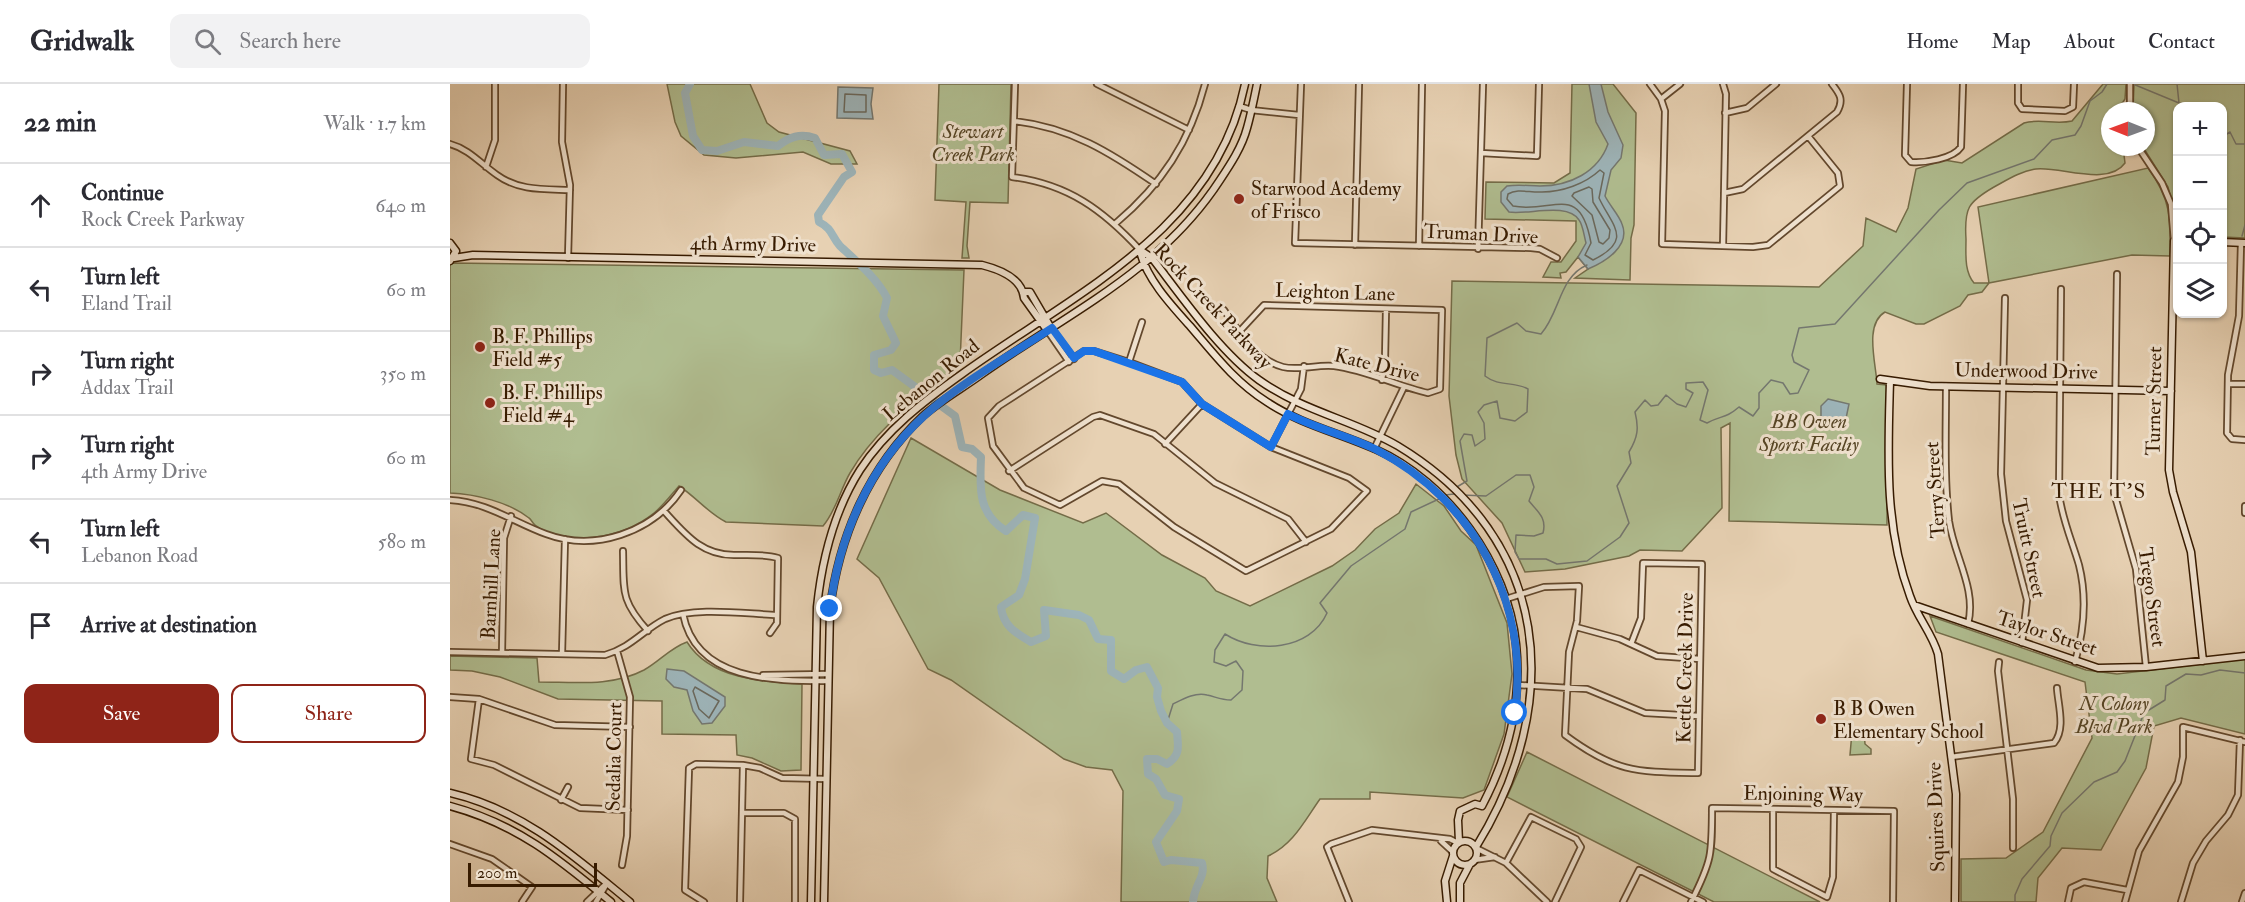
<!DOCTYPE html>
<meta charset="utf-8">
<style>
:root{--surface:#fff;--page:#f2f2f3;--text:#2b2b33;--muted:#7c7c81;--line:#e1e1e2;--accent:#8f2418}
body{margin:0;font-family:"IM FELL Double Pica",serif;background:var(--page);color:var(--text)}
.controls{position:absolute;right:18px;top:18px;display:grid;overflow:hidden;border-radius:12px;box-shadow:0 2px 4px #0004}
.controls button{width:54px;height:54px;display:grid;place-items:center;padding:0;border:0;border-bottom:2px solid var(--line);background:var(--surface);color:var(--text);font:30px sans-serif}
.compass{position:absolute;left:1651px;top:18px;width:54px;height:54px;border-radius:50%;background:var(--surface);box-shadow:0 2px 4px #0004;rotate:271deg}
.scale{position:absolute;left:18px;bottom:15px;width:129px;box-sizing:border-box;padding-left:6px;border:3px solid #371b00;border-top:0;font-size:16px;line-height:21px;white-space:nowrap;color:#371b00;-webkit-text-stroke:4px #efe1ce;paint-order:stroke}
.stop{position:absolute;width:18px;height:18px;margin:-14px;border:4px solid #1a73e8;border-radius:50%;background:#fff}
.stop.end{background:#1a73e8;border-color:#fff;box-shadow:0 2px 6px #0008}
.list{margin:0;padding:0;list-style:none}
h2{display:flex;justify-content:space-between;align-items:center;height:78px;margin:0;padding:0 24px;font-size:26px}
h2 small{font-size:20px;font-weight:400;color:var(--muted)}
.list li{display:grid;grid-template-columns:39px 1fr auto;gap:18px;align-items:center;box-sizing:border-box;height:84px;padding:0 24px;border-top:2px solid var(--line)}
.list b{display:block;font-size:22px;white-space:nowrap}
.list p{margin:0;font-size:20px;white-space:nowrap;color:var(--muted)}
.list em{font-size:20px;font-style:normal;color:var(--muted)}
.actions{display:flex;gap:12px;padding:18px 24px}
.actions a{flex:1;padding:14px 0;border:2px solid var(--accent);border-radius:12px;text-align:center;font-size:21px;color:var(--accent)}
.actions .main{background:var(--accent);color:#fff}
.icon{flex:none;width:33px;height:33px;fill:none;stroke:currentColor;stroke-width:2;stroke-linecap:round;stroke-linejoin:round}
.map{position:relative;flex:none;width:1795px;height:818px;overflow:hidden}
header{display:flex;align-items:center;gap:36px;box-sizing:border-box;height:84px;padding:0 30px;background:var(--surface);border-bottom:2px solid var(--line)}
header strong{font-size:28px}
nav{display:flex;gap:33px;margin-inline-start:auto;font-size:21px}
.search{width:420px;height:54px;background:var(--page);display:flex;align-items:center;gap:15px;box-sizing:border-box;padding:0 21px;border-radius:12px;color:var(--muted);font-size:22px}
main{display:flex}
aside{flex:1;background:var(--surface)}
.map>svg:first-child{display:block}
</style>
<header>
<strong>Gridwalk</strong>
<div class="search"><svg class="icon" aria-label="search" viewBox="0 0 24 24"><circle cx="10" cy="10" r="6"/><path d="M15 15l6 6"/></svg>Search here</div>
<nav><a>Home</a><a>Map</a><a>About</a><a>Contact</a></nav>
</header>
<main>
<aside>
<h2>22 min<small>Walk · 1.7 km</small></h2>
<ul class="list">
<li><svg class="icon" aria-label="ahead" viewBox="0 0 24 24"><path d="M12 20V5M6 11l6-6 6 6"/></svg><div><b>Continue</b><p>Rock Creek Parkway</p></div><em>640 m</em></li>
<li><svg class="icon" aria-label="left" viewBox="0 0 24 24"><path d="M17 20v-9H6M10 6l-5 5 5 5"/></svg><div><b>Turn left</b><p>Eland Trail</p></div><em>60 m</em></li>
<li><svg class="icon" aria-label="right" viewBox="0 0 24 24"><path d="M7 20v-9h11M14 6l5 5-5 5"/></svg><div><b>Turn right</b><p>Addax Trail</p></div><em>350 m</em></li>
<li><svg class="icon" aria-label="right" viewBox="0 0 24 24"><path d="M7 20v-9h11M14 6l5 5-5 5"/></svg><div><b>Turn right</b><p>4th Army Drive</p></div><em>60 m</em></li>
<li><svg class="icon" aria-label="left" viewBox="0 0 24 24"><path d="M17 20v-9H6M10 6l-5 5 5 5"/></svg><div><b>Turn left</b><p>Lebanon Road</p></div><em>580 m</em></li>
<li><svg class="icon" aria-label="arrive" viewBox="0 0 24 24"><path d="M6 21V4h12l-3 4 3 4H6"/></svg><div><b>Arrive at destination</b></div></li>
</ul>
<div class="actions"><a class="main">Save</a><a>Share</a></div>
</aside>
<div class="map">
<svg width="1795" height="818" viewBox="0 0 1795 818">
<rect width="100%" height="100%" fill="#e7d1b3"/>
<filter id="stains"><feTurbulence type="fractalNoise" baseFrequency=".00333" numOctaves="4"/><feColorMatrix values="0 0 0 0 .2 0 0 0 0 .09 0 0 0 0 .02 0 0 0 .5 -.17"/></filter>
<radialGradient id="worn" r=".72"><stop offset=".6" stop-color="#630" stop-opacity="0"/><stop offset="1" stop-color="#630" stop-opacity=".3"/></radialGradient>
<path fill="#b0bd90" stroke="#746c48" stroke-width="1.5" d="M217,0H300L317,39L329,48L400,67L407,80H381L353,68L286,74L254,71L231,52L225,38Z
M489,0H561L558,119L520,118L517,162L519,174H512L516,118L485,116Z
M1122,0H1163L1186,29L1184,141L1181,154L1180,196L1125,194L1138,185L1128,173L1116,188L1110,189L1111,194L1093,193L1101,178H1111L1126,157V137L1035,135L1036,98L1104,99L1120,89Z
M1653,0H1676L1675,15L1667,27H1660V63H1673L1675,79C1658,103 1610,82 1586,85C1571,87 1557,96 1544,103C1518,118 1514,124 1516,155C1516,170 1514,187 1524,199H1539L1528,123L1698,84C1721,115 1721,135 1720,172L1682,171L1539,199L1532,208L1518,211L1510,222L1474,240H1466L1435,228C1414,240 1426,279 1427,300L1437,301V441L1279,437L1280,339L1271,344L1272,424L1232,467L1190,466L1179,472L1115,485L1075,488L1052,439L1012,395L1006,371L999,312L1002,197L1369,203L1413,162L1416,134L1446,148L1458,124L1466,85L1494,76L1512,79L1574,39C1590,34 1605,41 1622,37Z
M1684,0H1795V154L1773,153L1772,22H1728L1727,139L1718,103L1693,63H1696V27H1683Z
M0,179L514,186L510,279C471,312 426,344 400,389C390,406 386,427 373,442L276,438C258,429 246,413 229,402C221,411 213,422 204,429C174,453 118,465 85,441C83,440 81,435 79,434C59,418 25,410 0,409Z
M461,354L550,406L633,439L656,429L712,471L755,494L766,507L800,522L882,482L905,466L925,445L949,429L966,400L994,422L1011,447L1026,461L1057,539L1062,590L1054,650L1034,706L1013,714L920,708V715H870C855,736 843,761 818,772L817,794L827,818H671L673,707L662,686L636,683L614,675L501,596L478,585L429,494L407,475Z
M1480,532L1636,586L1667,590L1795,575V650L1731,634L1704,642L1696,684L1651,766L1612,764L1588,794L1586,818H1511V775L1556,774L1593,748L1642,654L1635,598L1486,548Z
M237,558C260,595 312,598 352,600L351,686L331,687L302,674L287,671L286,651L212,650V617L108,615L50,593L22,587L0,586V572L87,574L89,598C124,598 162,603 194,586C210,577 220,564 237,558Z
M1414,647L1415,660L1421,665V670L1400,671L1402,648Z
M1077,668L1370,818H1264L1057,713Z"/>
<path fill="#9db4b9" stroke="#74776f" stroke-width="1.5" d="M1139,0H1151L1158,28L1173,61L1171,74L1161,86L1155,112C1160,122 1169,131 1172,140C1181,162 1155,178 1138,185L1128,173L1136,159C1134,152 1133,141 1129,136C1117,118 1079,131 1059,128L1051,118V108L1057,102C1069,100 1079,102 1090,102C1120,102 1148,88 1158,60L1146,38Z
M388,3L423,4L421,20L423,35L387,34Z
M1378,315L1399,320L1394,344H1380L1371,335V322Z
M217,585L234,587L275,613V622L262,639L252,640L243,627L237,606L224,603L216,595Z"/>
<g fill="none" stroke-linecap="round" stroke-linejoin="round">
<path stroke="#6a685c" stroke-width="1.5" d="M395,10L416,11V28H394Z
M1150,86L1154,89L1149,114C1162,142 1184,156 1143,176L1135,171L1141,159C1130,97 1103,130 1063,122L1057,115L1058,110C1068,104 1080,109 1092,108C1112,108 1135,100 1150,86Z
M1139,103L1142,105L1143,118L1160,146L1159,154L1153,160L1149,158L1142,131L1122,112L1124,109Z
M245,603L269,617L259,634L249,625L243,607Z"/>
<path stroke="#74776f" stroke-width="1.5" d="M1683,0L1729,19L1751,22
M1727,0L1729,19
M1772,53L1780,48L1786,60H1795
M1792,152L1795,141
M1005,404L1017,397L1010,357L1014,350L1022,351L1025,362L1035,355L1034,339L1028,328L1034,321L1047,317L1050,334L1065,337L1077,328L1078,305C1064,297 1049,303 1035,292L1037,254L1067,239L1076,247L1091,250C1110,229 1109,193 1137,181
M995,411L1004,410
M1012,411L1036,412L1066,391H1080L1084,403L1079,417C1088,428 1097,434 1093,449L1084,452L1066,451L1065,468L1069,475H1096L1107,480L1137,477L1170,453L1179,439L1167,402L1181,379L1179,368C1188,353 1189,344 1185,328L1195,316L1201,322L1208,321L1216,311L1227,320L1236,323L1243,309L1236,305V299L1253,298L1258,306L1250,336L1257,339C1272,331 1275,335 1289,323L1303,332L1309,324V309L1321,296L1333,299L1340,310L1348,309L1359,286L1344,278L1342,271L1349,244L1385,240L1489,126L1517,99L1584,75L1602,56L1625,51L1631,42L1640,17L1652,8L1657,0
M717,639L723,620C733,615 745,608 757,611C766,613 771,616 781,616L792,606L793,587L786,577L776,582L764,578L765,566L775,550C806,570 860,567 877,529L870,519L901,482L955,445L961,428L991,414
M1565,818V811L1572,795L1600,762L1601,752L1612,729L1644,698L1667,688L1675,677L1694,629L1715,616L1716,602L1736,590L1751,591L1770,586L1795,589"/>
<path stroke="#9db4b9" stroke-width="8" d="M240,0L235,9L243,52L252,66L267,67L294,58L328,62C339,53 350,49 365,54L374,71L392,70L402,88L394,93L368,131L369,138C383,145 381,152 390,162C406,177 427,194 437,214L433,232L446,259L441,266L424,271V286L431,289L442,286L505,332L512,363L522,365L531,373C530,403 527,429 556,447L573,431L585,434L575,495L569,511L551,523C553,542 566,549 581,558L596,552L594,526L629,531L639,536L648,555L661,556V587L674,595L686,586L697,583L708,604L707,613L711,627L717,639L727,648C728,663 731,671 717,680L707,675H697L698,690L706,695L715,711L729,715L727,727L706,758L714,778L721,776L752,779C756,793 744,801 743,818"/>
<g stroke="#63482d" stroke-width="8">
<path id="street" d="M113,0L112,58L120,101L118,174
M565,0L562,93C618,100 653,126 690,166
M647,0L739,46
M851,0L845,159L1081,164L1090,165L1107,174
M1200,0L1211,15L1215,27L1212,160L1303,163L1318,161L1390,102L1388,89L1358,52
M1457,0L1455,71L1461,78C1475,79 1503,75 1511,63L1513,0
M1568,0V19L1572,25L1615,27L1623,23L1624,0
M1211,15L1230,0
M789,22L801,26L849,31
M1680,27V0
M1275,29L1297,24L1326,0
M564,37C620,43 661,69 706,100
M0,60C19,65 31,80 47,91C69,107 94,105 120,106
M1688,63L1712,99L1721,120L1724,157
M1031,69L1087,72L1089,0
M36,83L45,56V0
M1274,109L1293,105L1387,28C1394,16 1390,10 1382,0
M666,139C711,101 740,58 755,0
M1791,159L1789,232L1778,291L1777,349L1782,355L1795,356
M905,161L909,0
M969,162L972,0
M1273,162L1276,10L1273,0
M1028,165L1033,0
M1667,190L1664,409L1686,485L1696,583
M1611,205L1609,410C1612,435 1622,457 1629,481C1637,513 1634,547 1625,578
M1555,214L1551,390L1556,437L1577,516L1572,559
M774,226C789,248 806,276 833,283C849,287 868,280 884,282C916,286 947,302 978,309L990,305L992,226L814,221L789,248
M601,244L624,275
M597,246L619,278
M634,267H644L679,278L732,298L752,320L821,363L899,394L917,407L881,445L796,487L724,443L669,400L652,397L610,421L574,404L543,362L538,334L549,322Z
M679,278L692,238
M932,296L935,276L936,225
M1778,300H1795
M1496,302C1496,347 1494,392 1499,437C1504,472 1527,505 1518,540
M715,360L752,320
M821,363L851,305L854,282
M924,365L954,303
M559,387L643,333L650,331L704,350L765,399L838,435L856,458
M0,416C37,418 63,438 96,450C144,468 202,449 231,406
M1795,422V429
M214,427C235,450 252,472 286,471C301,471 315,470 328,474L327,539L320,549
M173,467C174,507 170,516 198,547
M1056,515L1094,503L1129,502L1127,537L1119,568L1115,651C1166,689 1187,688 1248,689L1252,480L1193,479L1191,534L1181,560
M233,530C246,597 323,597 378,597
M1126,543L1170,555L1207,572L1250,575
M167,567L180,613L177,752L172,781
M0,568L155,571C182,563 193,546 215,535C244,522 296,530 327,531
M52,569L54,454L61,432
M112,570L115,455
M1549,578L1548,587L1563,715V764
M313,591L378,590
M1068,601L1137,605L1195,629L1249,632
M0,613L29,615L105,641L180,643
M29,615L21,675L44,681L130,724L178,726
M1501,673L1604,659C1616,645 1608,621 1607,604
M111,716L118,703
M1323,725V785L1377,813L1383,793L1384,726
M292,729H334L345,735V818
M991,757L1003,768
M0,760L42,775L82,803L72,818
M1026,764L1056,779L1097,818
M1024,776L1045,773
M1056,779L1081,733L1126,755L1131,763L1105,818
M137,818L157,799
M146,818L156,801
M254,818L235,806L239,684L246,680L293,681L310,684L332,694L376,695
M290,818L293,681
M899,818L877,763L881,760L922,746L1000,755L1008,759
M1173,818L1189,786L1253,818
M1241,818C1262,777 1262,770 1262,724L1444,727L1443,818
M1618,818L1621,804L1634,798L1677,806
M1675,818L1689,767L1728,698L1733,673V643L1795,658
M1731,818L1743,779L1756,757L1778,731L1788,711L1790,656
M1792,818L1795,809"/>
</g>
<g stroke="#371b00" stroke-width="9">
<path id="secondary" d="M1728,157H1724L1719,386L1723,408L1741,468L1753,577
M1772,158L1795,159
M0,159L6,167L0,177
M690,166L702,174C732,213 770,268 809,296C854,328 904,336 948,362C1102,455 1115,619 1026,763
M690,167C696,194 721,221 740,242C764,270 784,297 817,318C850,340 889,349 925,365C998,397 1058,481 1066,560C1072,617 1059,671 1032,722
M4,174L23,171L532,181C548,185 572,194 574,214L597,246
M574,208H580L601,244
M1430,295L1480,302L1721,307
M1440,297C1438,370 1434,442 1460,512C1467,533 1482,549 1488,570L1506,710L1505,818
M1464,521L1648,584L1696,583L1795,572
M0,709C73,726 124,772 180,818
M0,722C67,740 109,775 161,818
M1003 769a12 12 0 1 1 24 0a12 12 0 1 1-24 0Z
M1009,758L1008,736L1010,727L1025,720L1032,722
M361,818L367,523C372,475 384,427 410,386C436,346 474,317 512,290C623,210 765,147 795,0
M374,818L380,525C389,452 419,383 473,332C491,316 513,304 532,290C618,229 711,187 770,96C780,81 792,63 797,44C801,30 804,15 807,0
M997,818L995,797L1003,772
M1010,818V799L1020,780"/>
</g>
<use href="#street" stroke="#efe1ce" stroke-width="4.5"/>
<use href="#secondary" stroke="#efe1ce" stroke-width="6"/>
</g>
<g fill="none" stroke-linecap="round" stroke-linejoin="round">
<path stroke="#1a73e8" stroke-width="8" d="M380,525C389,452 419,382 474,332C509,300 562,270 602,244L624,274L634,267H644L732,298L752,320L821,363L838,330C867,345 899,352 927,366C1025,417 1080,520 1065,629"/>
</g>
<g fill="#8f2418" stroke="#efe1ce" stroke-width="2">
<circle cx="789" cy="115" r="6"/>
<circle cx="30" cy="263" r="6"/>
<circle cx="40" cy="319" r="6"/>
<circle cx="1371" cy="635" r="6"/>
</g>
<g text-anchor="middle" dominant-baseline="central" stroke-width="6" stroke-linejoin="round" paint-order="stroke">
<g font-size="20" font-style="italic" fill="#554424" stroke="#efe1ce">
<text x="523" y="47">Stewart<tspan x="523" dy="23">Creek Park</tspan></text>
<text x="1359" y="337">BB Owen<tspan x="1359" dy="23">Sports Faciliy</tspan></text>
<text x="1664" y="619">N Colony<tspan x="1664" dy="23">Blvd Park</tspan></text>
</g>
<g font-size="20" fill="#371b00" stroke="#efe1ce" text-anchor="start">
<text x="801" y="104">Starwood Academy<tspan x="801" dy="23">of Frisco</tspan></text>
<text x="42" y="252">B. F. Phillips<tspan x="42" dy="23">Field #5</tspan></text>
<text x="52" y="308">B. F. Phillips<tspan x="52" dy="23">Field #4</tspan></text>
<text x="1383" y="624">B B Owen<tspan x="1383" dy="23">Elementary School</tspan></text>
</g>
<g font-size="20" fill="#371b00" stroke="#efe1ce">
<text transform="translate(1031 150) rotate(3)">Truman Drive</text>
<text transform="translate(303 160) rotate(1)">4th Army Drive</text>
<text transform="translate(885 208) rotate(2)">Leighton Lane</text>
<text transform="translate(763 222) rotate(47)">Rock Creek Parkway</text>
<text transform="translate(927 281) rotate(14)">Kate Drive</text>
<text transform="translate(1576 287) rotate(1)">Underwood Drive</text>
<text transform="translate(481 296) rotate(-39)">Lebanon Road</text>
<text transform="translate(1704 317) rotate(-89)">Turner Street</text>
<text transform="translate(1485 406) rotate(-94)">Terry Street</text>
<text transform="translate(1579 464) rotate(78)">Truitt Street</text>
<text transform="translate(41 500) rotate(-87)">Barnhill Lane</text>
<text transform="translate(1702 513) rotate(82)">Trego Street</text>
<text transform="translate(1597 549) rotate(18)">Taylor Street</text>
<text transform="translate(1235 584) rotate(-89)">Kettle Creek Drive</text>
<text transform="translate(164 673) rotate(-89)">Sedalia Court</text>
<text transform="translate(1353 710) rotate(1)">Enjoining Way</text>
<text transform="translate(1486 733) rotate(-92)">Squires Drive</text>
</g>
<g font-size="21" letter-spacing="1.5" fill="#371b00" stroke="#efe1ce">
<text x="1649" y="407">THE T'S</text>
</g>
</g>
<rect width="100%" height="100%" filter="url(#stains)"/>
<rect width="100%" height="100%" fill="url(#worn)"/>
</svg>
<div class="controls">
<button>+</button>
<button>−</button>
<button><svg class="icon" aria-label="locate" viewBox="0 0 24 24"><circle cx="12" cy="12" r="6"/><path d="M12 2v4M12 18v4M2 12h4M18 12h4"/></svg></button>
<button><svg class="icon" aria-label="layers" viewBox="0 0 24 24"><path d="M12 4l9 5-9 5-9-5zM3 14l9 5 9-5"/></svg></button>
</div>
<svg class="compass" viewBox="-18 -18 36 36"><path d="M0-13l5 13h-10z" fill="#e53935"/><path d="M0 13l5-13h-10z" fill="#7c7c81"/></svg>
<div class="scale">200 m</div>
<div class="stop" style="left:1065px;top:629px"></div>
<div class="stop end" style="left:380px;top:525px"></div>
</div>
</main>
